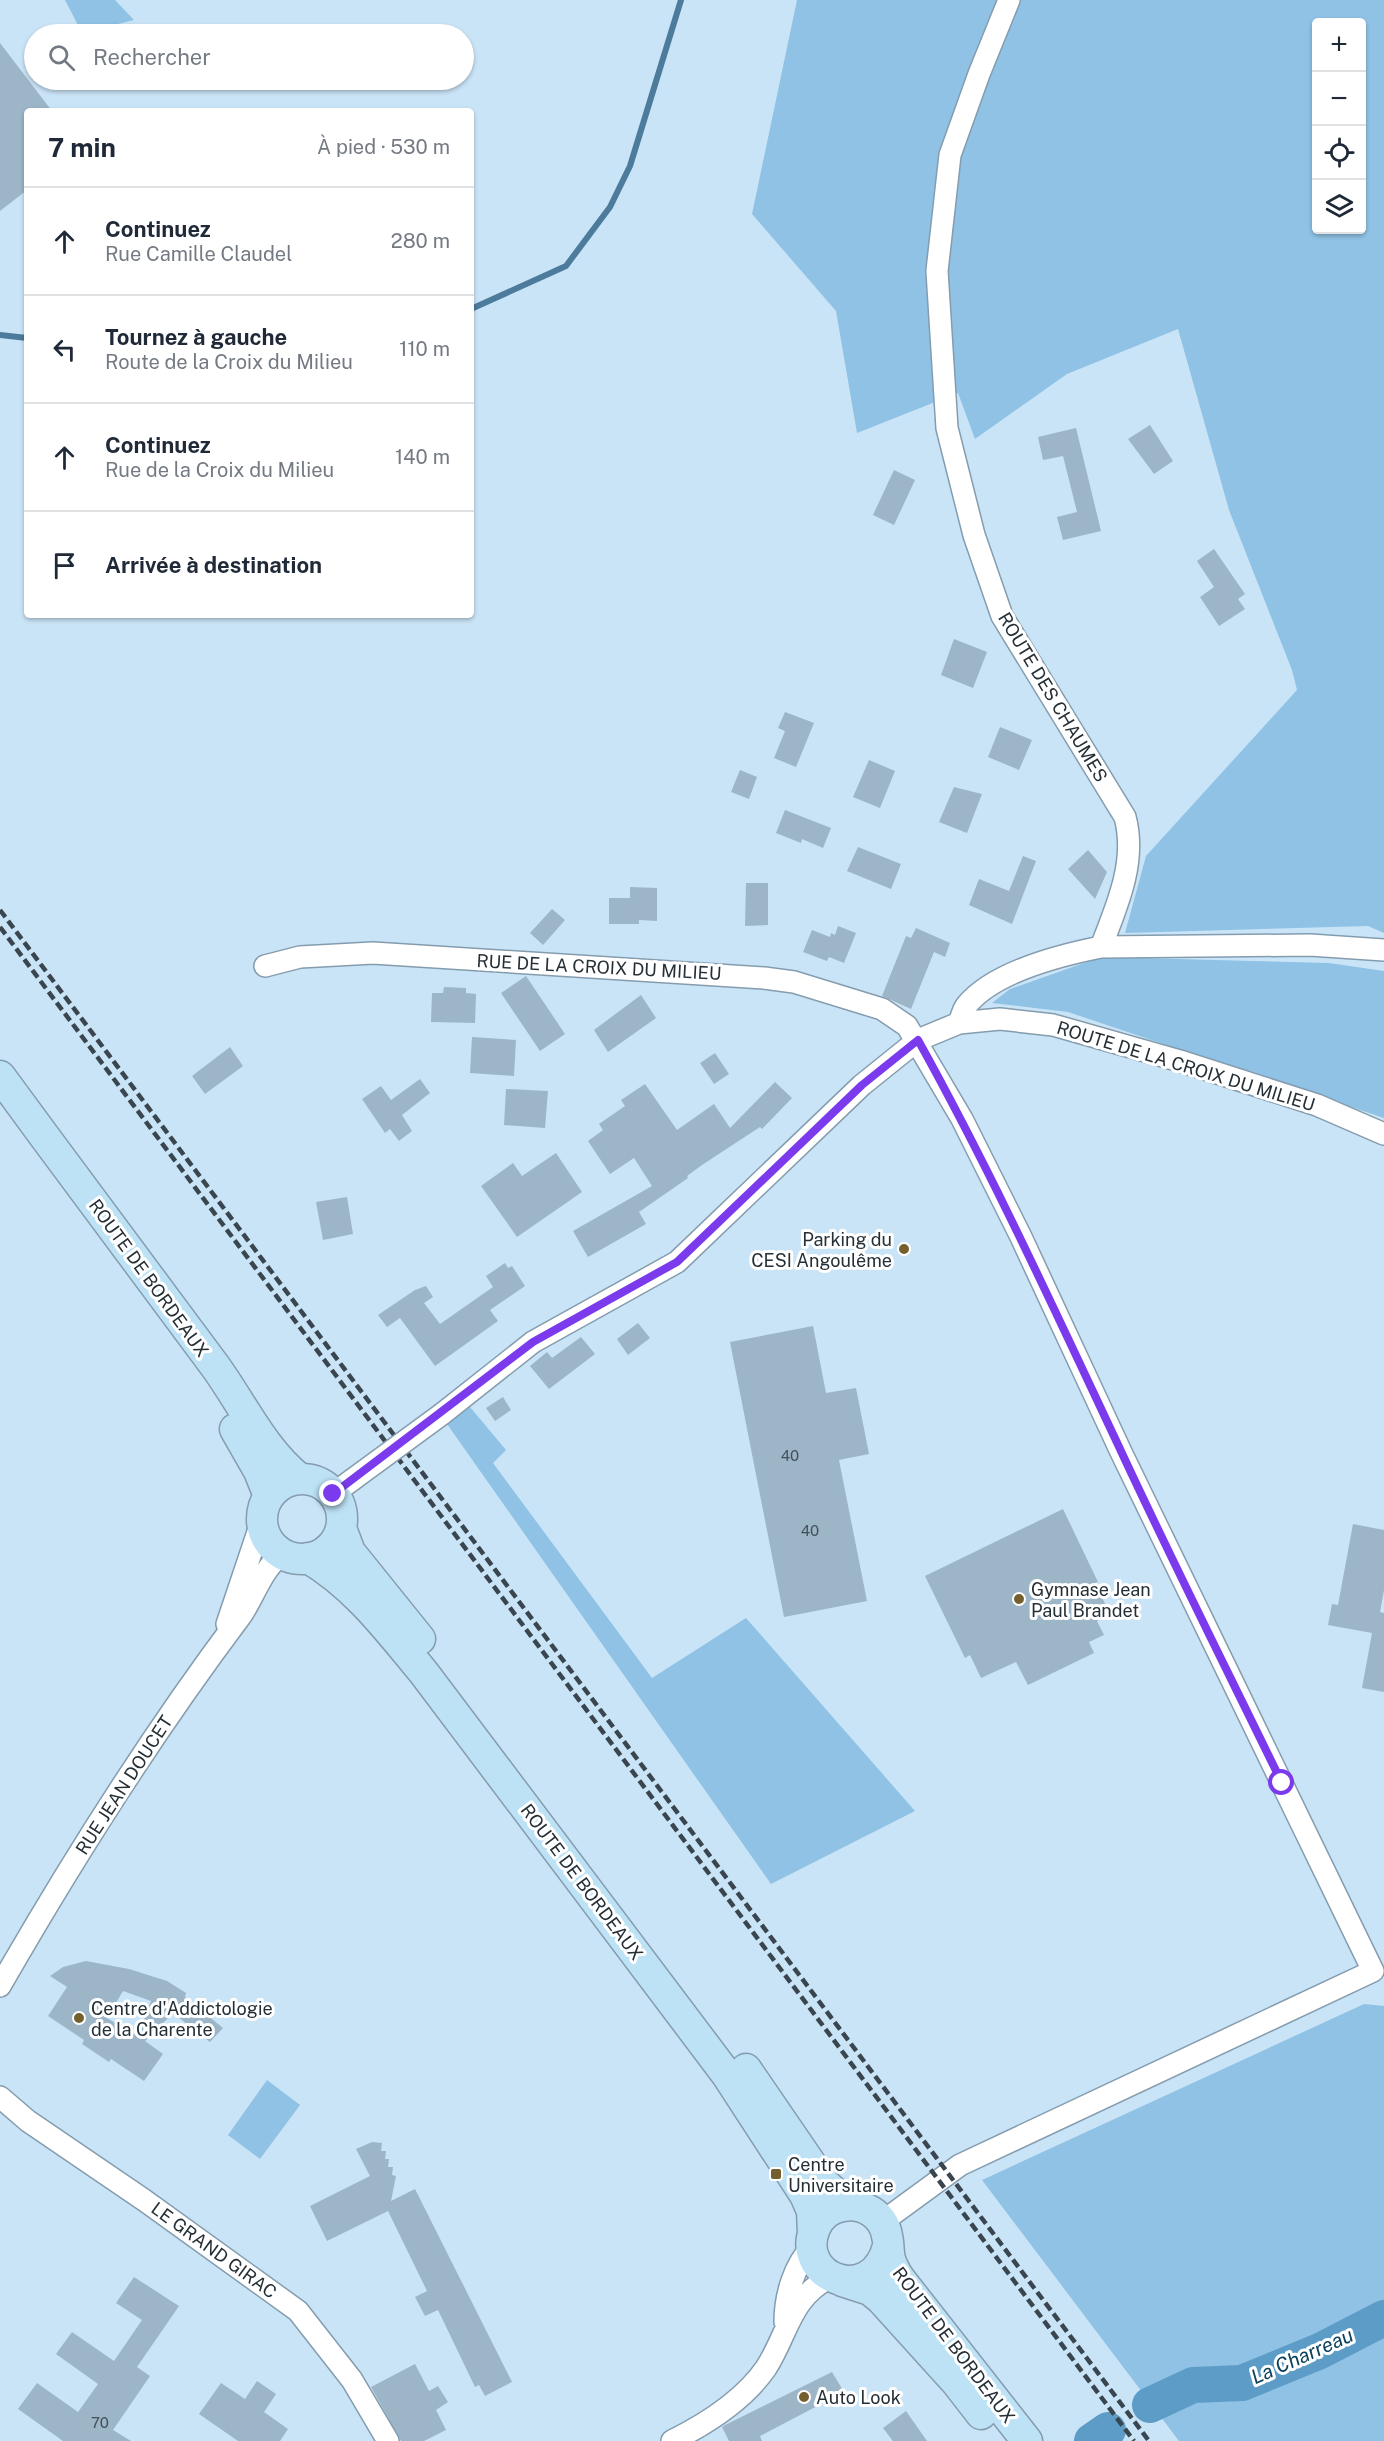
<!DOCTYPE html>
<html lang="fr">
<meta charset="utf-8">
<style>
:root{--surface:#fff;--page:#f6f6f7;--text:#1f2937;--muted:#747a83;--line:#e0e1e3}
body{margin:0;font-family:"Public Sans",sans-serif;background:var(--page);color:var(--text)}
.controls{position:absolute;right:18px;top:18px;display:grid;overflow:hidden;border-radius:6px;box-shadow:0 2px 4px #0004}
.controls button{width:54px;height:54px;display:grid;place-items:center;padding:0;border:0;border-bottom:2px solid var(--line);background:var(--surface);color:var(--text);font:30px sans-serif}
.stop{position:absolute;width:18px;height:18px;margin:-14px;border:4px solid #7c3aed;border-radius:50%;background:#fff}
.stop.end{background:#7c3aed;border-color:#fff;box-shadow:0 2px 6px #0008}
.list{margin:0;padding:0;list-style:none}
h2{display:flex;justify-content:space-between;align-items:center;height:78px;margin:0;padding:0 24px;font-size:26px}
h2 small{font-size:20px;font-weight:400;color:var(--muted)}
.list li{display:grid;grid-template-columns:39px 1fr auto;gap:18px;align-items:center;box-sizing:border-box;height:108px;padding:0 24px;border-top:2px solid var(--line)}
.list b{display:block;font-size:22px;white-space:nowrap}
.list p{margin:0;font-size:20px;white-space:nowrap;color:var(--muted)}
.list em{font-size:20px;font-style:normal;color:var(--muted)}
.icon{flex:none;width:33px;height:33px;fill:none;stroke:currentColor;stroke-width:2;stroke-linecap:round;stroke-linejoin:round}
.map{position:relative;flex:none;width:1384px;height:2441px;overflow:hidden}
.search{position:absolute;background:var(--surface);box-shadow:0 2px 4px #0004;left:24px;top:24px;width:450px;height:66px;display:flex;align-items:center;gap:15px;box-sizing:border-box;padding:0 21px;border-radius:33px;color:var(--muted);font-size:22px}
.panel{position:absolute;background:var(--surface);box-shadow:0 2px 4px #0004;left:24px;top:108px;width:450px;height:510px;border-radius:6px}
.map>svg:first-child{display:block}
</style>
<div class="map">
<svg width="1384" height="2441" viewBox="0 0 1384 2441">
<rect width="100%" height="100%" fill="#cae4f7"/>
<path fill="#8fc2e5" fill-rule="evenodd" d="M65,0H115L134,20L82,33Z
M797,0H1384V933L1368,926L1125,933L1146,856L1297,690L1292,670L1229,510L1178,329L1067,374L975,439L958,393L857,433L836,311L752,214ZM1316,22H1362V230H1316Z
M1101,957L1329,963L1384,971V1118L1068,1012L992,1003L1010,989Z
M470,1407L506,1450L493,1463L652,1678L746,1618L915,1811L771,1884L447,1424Z
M1364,2004L1384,2006V2441H1179L982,2180Z
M267,2080L300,2105L260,2159L228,2135Z"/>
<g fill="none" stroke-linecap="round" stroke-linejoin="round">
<path stroke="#4c7b9c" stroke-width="6" d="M471,309L566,266L610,207L630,166L681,0
M0,335L27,338"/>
<path stroke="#5c9cc7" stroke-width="36" d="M1150,2405L1193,2385L1242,2383L1320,2351L1384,2318
M1092,2441L1108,2430"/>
</g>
<path fill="#9cb5c7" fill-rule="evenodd" d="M0,43L52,111H27V190L0,211Z
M1150,425L1173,461L1154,474L1128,439Z
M1076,428L1101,531L1063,540L1057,517L1077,512L1063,456L1043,460L1038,437Z
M894,470L915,480L894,525L873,515Z
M1214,549L1245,594L1238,599L1245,609L1219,626L1200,597L1214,587L1197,561Z
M954,639L987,652L973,688L941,675Z
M785,712L814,723L796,767L774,758L785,731L778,728Z
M1000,727L1032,740L1019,770L988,757Z
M869,760L895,771L880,808L853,797Z
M740,770L757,777L749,799L731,792Z
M954,787L982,794L967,833L939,822Z
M785,810L831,828L823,848L802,839L801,843L776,833Z
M858,847L901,864L891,889L847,871Z
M1088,850L1107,872L1095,899L1068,869Z
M1023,856L1036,861L1012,924L969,905L979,879L1009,891Z
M746,883H768V925L745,926Z
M630,887L657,888V921L639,920V924H609V898H630Z
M552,909L565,920L543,945L530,933Z
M838,926L856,933L844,963L829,957L827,961L803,952L812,930L830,937L831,933L835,935Z
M916,928L950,943L945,957L934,952L911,1009L882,996L906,936L911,938Z
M526,976L565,1034L540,1051L501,993Z
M444,987L466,988V993L476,994L475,1023L431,1022L432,993H443Z
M641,995L656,1018L608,1052L594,1030Z
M472,1037L516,1040L514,1076L470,1073Z
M230,1047L243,1066L205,1094L192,1076Z
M715,1053L729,1074L714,1084L700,1063Z
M420,1079L430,1093L402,1115L412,1131L399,1141L390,1129L385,1133L362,1099L381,1086L391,1100Z
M775,1082L792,1098L762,1129L760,1127L702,1165L687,1176L688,1178L639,1212L646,1224L588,1257L573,1231L652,1186L634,1158L610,1174L588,1141L603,1130L599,1124L625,1106L621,1100L645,1084L677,1130L714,1104L730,1128Z
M506,1089L548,1091L545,1128L504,1125Z
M556,1153L582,1192L517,1237L481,1186L513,1163L522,1176Z
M347,1197L353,1234L323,1240L316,1202Z
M505,1263L508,1268L512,1266L525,1286L490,1310L498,1321L435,1366L400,1318L387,1327L378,1315L415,1290L426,1286L433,1297L424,1303L440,1324L493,1287L486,1276Z
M638,1323L650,1338L628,1355L617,1339Z
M813,1326L826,1393L856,1388L869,1454L839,1460L867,1601L784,1617L730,1342Z
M581,1337L595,1354L549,1389L530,1366L547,1352L552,1358Z
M503,1397L511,1410L495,1421L486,1408Z
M1063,1509L1098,1582L1095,1583L1110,1614L1097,1621L1104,1635L1089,1642L1094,1653L1028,1685L1016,1662L981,1678L970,1655L965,1658L925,1576Z
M1353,1524L1384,1530V1590L1380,1612L1384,1613V1692L1362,1688L1372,1633L1328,1625L1332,1604L1338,1605Z
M86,1961L129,1969L167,1981L186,1993L185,1997L223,2028L210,2042L173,2013L145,2041L163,2054L144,2081L111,2059L109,2062L82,2044L84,2040L48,2016L67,1987L50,1976L63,1967ZM123,1991L151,2001L137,2036L107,2018Z
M372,2142L382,2143L381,2151H386L385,2159H389L388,2167H393L392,2175L396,2176L391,2201L415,2189L512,2382L485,2396L479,2385L475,2387L438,2310L425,2316L415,2297L427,2291L388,2211L327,2241L310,2206L370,2176L356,2149Z
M134,2277L179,2306L137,2367L150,2376L113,2430L131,2441H63L18,2409L37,2383L78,2412L98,2384L56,2354L72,2332L114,2361L142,2320L116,2303Z
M415,2364L429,2391L438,2386L448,2402L436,2410L446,2430L424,2441H401L371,2387Z
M832,2372L844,2392L760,2436L762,2441H729L722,2427L725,2425Z
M257,2381L276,2394L264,2412L288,2429L280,2441H238L199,2414L221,2383L245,2399Z
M906,2411L927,2441H893L883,2428Z"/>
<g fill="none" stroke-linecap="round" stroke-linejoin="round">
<g stroke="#849cae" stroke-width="24">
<path id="minor" d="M1101,947L1310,945L1384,950
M265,966L300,957L373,953L764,978L794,982L882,1009L907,1026L962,1119L1021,1237L1121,1452L1373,1971L960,2165L882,2222
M959,1023C961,1018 963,1010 966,1006C993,972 1061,955 1101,947C1117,906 1137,861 1125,817L1002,616L974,535L947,428L937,271L950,155L979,74L1009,0
M442,1414L533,1342L677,1262L862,1085L918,1040L959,1023L1000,1019L1053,1025L1180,1061L1317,1105L1384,1134
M333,1494L352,1480
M227,1624L262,1520
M0,1986C73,1859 152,1734 240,1617C254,1598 263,1565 284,1554
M0,2097L28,2121L144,2200L298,2311L352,2380L388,2441
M785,2322C785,2296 794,2265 812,2247
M672,2441C706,2424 744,2400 766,2368C788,2334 790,2297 831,2277"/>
</g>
<g stroke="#849cae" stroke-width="33">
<path id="secondary" d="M0,1076C71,1173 143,1269 215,1366C242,1403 263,1450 300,1479
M235,1429L259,1471L269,1496
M262 1519a40 40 0 1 1 80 0a40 40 0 1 1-80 0Z
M341,1528L350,1552L420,1639
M308,1558C356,1586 389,1631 424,1673L727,2075L805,2195L812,2211L813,2234
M746,2069L824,2183L848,2205
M888,2246C872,2308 794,2278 815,2228C820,2216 831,2208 843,2206C863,2202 884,2215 887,2236C889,2243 888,2251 890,2259C892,2266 896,2273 900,2279L1027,2441
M842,2281L870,2290L881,2299L957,2383L981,2414"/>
</g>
<use href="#minor" stroke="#fff" stroke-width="21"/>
<use href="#secondary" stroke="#bde2f5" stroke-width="30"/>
<path stroke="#3a464f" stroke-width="4.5" stroke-dasharray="9 4.5" stroke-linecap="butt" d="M0,910L1149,2441
M0,927L1134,2441"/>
<g stroke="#849cae" stroke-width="24" stroke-linecap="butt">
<path id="minor-bridge" d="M352,1480L442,1414"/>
</g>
<use href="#minor-bridge" stroke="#fff" stroke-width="21"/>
</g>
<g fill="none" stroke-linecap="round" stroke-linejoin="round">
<path stroke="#7c3aed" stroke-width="8" d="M333,1494L533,1342L677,1262L862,1085L918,1040C992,1173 1055,1311 1120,1449C1172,1561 1228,1672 1282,1783"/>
</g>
<g fill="#73602e" stroke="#fff" stroke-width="2">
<circle cx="904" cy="1249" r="6"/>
<circle cx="1019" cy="1599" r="6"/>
<circle cx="79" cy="2018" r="6"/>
<rect x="770" y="2168" width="12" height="12" rx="3"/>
<circle cx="804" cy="2397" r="6"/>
</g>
<g text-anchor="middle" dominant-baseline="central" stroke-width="6" stroke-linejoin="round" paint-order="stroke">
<g font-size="15" fill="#43505a">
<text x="790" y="1455">40</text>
<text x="810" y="1530">40</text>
<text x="100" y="2422">70</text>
</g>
<g font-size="18" fill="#252f36" stroke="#fff">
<text transform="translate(1053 697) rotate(59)">ROUTE DES CHAUMES</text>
<text transform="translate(599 967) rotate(3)">RUE DE LA CROIX DU MILIEU</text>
<text transform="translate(1186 1066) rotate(17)">ROUTE DE LA CROIX DU MILIEU</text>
<text transform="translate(149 1278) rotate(54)">ROUTE DE BORDEAUX</text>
<text transform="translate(124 1785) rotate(-57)">RUE JEAN DOUCET</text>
<text transform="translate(582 1882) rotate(53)">ROUTE DE BORDEAUX</text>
<text transform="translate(214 2250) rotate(36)">LE GRAND GIRAC</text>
<text transform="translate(954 2345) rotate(53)">ROUTE DE BORDEAUX</text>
</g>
<g font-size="18" fill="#252f36" stroke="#fff" text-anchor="start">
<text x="892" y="1239" text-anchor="end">Parking du<tspan x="892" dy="21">CESI Angoulême</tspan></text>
<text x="1031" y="1589">Gymnase Jean<tspan x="1031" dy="21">Paul Brandet</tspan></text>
<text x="91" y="2008">Centre d'Addictologie<tspan x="91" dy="21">de la Charente</tspan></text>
<text x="788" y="2164">Centre<tspan x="788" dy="21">Universitaire</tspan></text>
<text x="816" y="2397">Auto Look</text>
</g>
<g font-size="20" font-style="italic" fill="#0b415e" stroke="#fff">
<text transform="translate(1302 2356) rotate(-24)">La Charreau</text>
</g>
</g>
</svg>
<div class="controls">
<button>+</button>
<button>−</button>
<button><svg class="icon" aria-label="locate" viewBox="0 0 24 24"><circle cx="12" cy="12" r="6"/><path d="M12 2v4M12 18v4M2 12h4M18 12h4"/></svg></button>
<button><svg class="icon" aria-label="layers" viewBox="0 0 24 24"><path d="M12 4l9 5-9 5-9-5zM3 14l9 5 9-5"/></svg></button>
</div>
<div class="stop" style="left:1282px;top:1783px"></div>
<div class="stop end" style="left:333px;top:1494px"></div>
<div class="search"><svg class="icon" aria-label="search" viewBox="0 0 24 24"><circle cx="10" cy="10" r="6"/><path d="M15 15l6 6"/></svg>Rechercher</div>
<section class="panel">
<h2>7 min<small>À pied · 530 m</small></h2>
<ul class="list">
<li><svg class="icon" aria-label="ahead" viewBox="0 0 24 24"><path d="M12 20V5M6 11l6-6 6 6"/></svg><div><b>Continuez</b><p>Rue Camille Claudel</p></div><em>280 m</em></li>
<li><svg class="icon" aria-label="left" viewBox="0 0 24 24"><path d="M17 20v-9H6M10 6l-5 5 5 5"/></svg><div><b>Tournez à gauche</b><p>Route de la Croix du Milieu</p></div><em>110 m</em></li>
<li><svg class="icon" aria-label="ahead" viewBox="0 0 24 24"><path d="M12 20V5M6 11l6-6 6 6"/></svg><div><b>Continuez</b><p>Rue de la Croix du Milieu</p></div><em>140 m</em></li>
<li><svg class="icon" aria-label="arrive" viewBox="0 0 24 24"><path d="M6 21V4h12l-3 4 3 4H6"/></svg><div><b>Arrivée à destination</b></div></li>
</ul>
</section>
</div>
